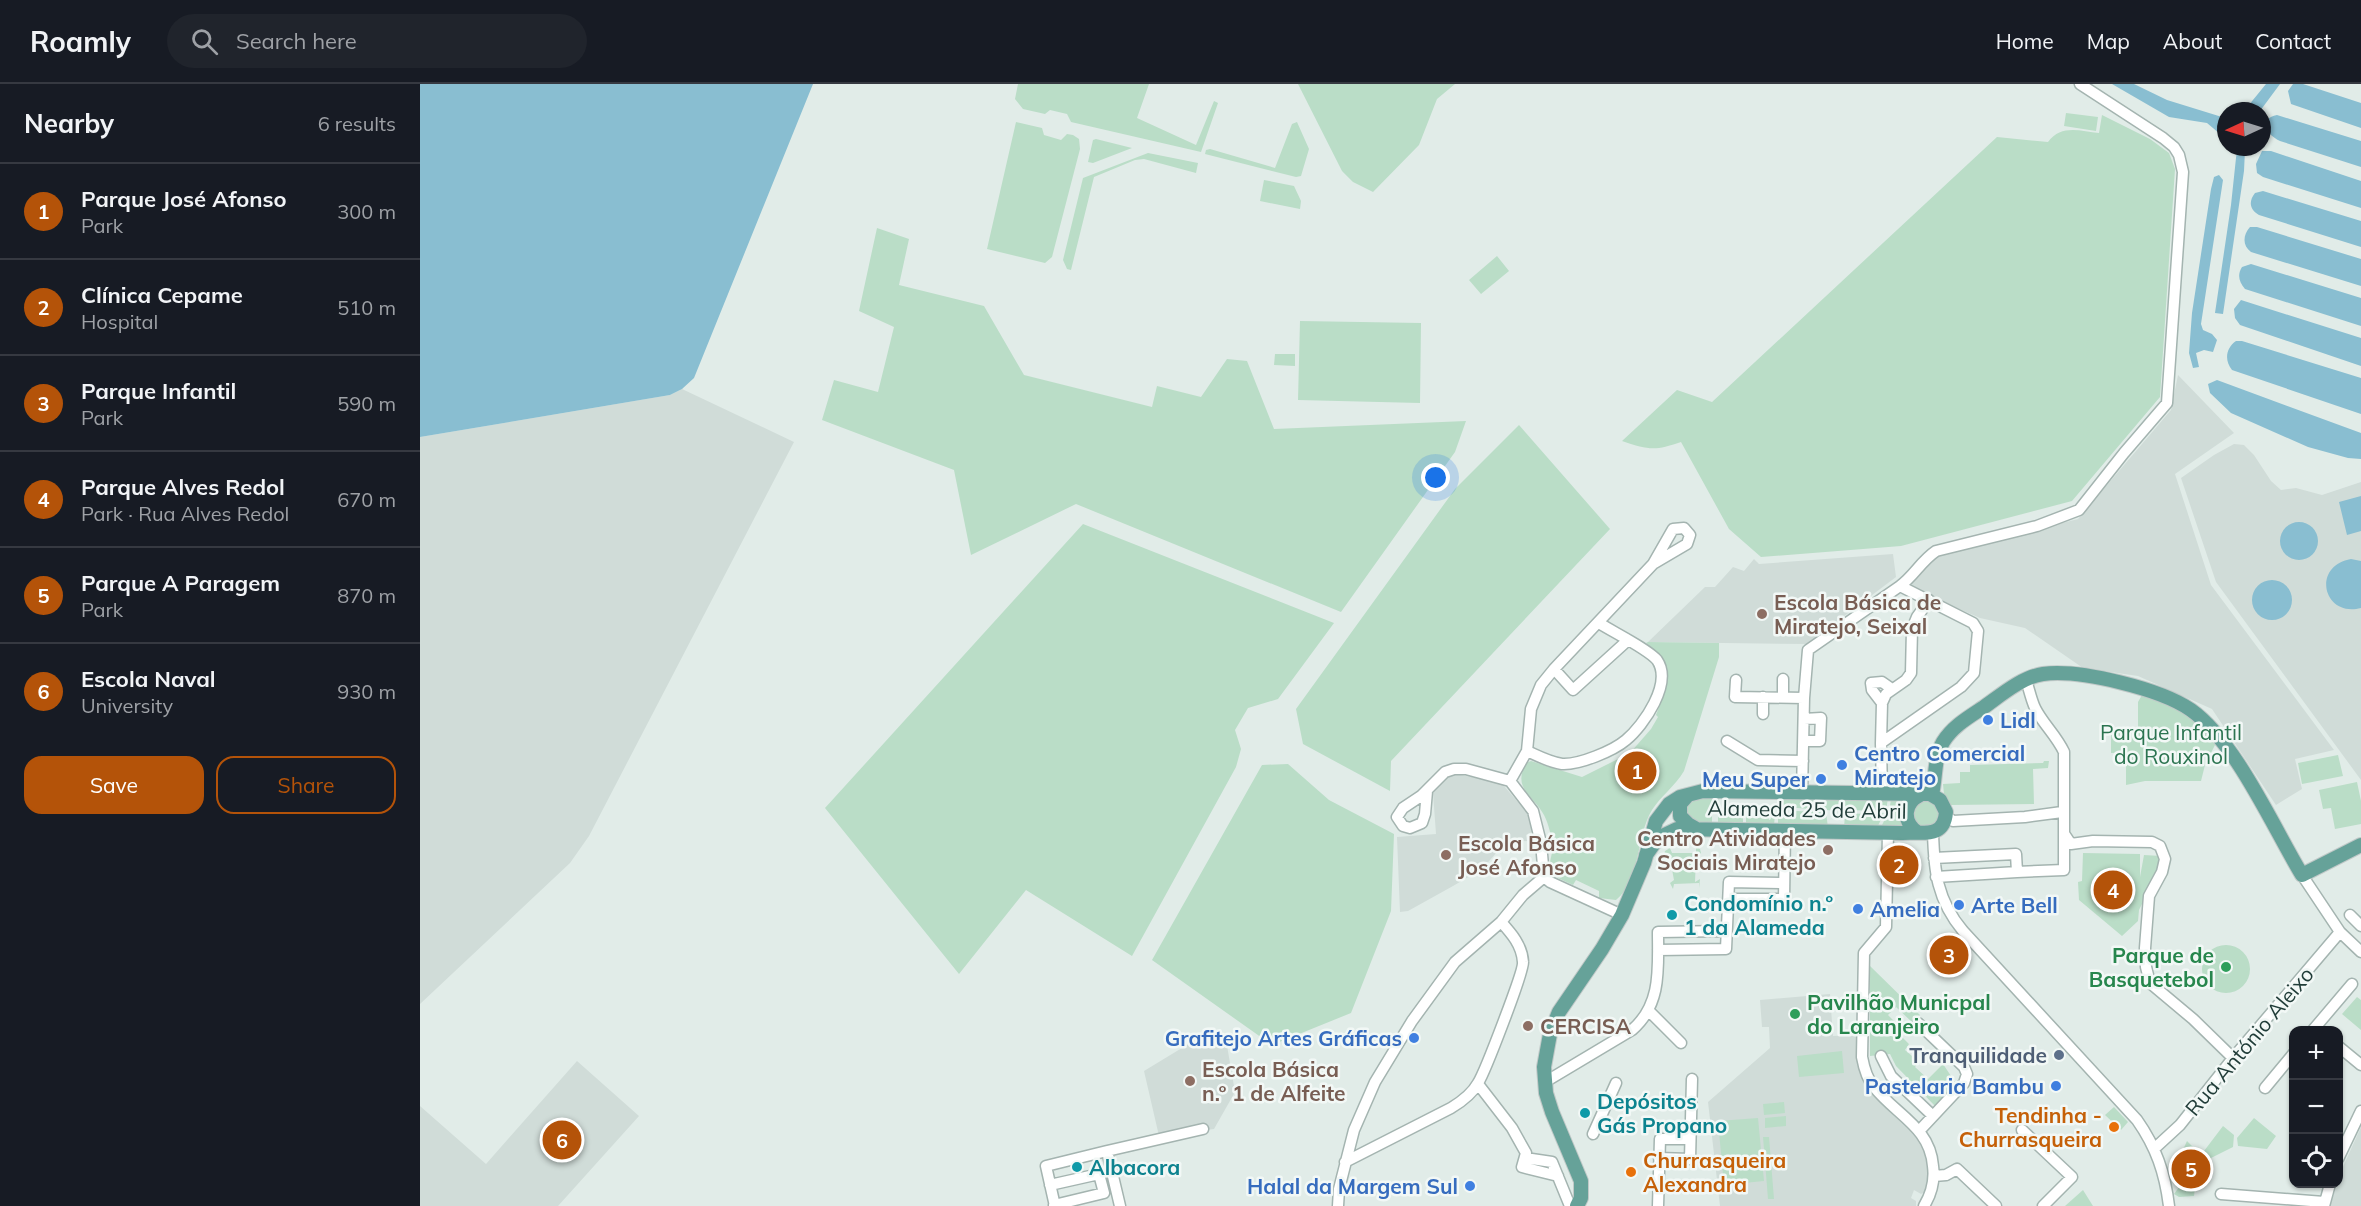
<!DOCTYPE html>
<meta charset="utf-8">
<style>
:root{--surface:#171b24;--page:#20242c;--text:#f1f3f6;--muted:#9ea1a6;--line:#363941;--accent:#b45309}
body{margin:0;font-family:Mulish,sans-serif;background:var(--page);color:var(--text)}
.controls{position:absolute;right:18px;bottom:18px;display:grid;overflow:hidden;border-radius:12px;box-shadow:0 2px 4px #0004}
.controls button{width:54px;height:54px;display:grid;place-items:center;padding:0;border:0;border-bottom:2px solid var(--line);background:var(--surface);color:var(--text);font:30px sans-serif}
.compass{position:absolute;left:1797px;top:18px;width:54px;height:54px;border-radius:50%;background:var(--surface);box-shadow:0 2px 4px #0004;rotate:266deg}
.you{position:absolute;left:1016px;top:394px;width:21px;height:21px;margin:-15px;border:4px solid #fff;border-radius:50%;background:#1a73e8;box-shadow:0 0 0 9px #1a73e833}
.badge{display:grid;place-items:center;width:39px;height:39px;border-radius:50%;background:var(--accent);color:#fff;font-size:20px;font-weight:700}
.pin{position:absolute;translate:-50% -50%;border:3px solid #fff;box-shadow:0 2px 6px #0006}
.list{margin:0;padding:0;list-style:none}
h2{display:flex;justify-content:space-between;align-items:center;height:78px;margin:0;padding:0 24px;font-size:26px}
h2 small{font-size:20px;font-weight:400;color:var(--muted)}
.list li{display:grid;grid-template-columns:39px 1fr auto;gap:18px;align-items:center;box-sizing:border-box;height:96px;padding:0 24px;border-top:2px solid var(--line)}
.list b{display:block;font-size:22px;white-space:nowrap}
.list p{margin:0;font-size:20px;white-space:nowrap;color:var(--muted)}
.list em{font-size:20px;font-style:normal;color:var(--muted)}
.actions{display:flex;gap:12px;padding:18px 24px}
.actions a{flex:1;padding:14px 0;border:2px solid var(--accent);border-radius:18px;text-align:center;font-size:21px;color:var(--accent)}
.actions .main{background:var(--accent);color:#fff}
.icon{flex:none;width:33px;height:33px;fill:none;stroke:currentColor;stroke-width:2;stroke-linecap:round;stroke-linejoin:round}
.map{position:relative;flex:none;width:1941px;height:1122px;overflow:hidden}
header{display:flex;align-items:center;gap:36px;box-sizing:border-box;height:84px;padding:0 30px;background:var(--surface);border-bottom:2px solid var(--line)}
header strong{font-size:28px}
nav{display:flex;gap:33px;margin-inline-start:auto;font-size:21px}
.search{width:420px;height:54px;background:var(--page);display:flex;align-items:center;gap:15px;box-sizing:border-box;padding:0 21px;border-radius:33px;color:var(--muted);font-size:22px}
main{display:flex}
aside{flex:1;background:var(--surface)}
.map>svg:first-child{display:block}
</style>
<header>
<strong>Roamly</strong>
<div class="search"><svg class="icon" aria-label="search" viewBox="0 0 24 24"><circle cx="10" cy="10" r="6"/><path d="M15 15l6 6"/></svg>Search here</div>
<nav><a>Home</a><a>Map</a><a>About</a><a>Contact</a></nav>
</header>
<main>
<aside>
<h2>Nearby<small>6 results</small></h2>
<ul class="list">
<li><span class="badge">1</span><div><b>Parque José Afonso</b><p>Park</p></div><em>300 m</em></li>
<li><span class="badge">2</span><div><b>Clínica Cepame</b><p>Hospital</p></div><em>510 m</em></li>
<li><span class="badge">3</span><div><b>Parque Infantil</b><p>Park</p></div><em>590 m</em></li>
<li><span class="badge">4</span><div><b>Parque Alves Redol</b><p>Park · Rua Alves Redol</p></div><em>670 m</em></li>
<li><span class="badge">5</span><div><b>Parque A Paragem</b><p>Park</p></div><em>870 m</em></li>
<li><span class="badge">6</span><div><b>Escola Naval</b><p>University</p></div><em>930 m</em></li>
</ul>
<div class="actions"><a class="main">Save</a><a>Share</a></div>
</aside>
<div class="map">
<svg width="1941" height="1122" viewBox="0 0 1941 1122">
<rect width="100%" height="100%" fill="#e1ece8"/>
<path fill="#d0dcd8" d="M1758,291L1814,349L1755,390L1791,501L1914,666L1875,675L1882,705L1856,721L1792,625L1718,592L1663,584L1605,544L1560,534L1487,502L1514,472L1658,435L1751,326Z
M262,305L374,358L169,752L150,779L0,920V353L250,311Z
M1814,360L1824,361L1834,371L1851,397L1861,406L1876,404L1902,411L1941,398V696L1796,498L1761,394L1794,371Z
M1473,470L1476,493L1387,560L1228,558L1285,503H1295L1313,483L1324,487L1334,475L1339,480Z
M1030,689L1073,697L1084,702L1109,731L1114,747L1106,751L1107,757L1086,758L1062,785L1033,802L988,827L980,828L977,753L1016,750L1013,709Z
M1410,910L1413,952L1436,951L1437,973L1440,986L1498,1053L1506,1070L1508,1095L1505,1108L1501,1110L1494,1106L1491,1114L1496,1117V1122H1300L1288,1018L1350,964L1349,943H1342L1340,916Z
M805,950L815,1008L794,1045L739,1052L724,987L780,953Z
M157,977L219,1032L138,1122H0V1022L66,1080Z
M1941,1043V1122H1910L1922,1085Z"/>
<path fill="#baddc7" d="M598,0H729L717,34L776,61L794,17L798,19L781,68L651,38L647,30L630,26L625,30L603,25L595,15Z
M878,0H1035L1017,15L999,61L953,108L933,98L922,87Z
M1646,29L1678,33L1676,47L1644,42Z
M1682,31L1730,55L1749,69L1755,85L1740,313L1652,417L1481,462L1341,473L1309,445L1261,358C1235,367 1229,366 1202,357L1257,306L1292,318L1577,53L1628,58C1641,40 1660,47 1679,49Z
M596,38L622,44L624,51L641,56L647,50L653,51L659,55L660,65L632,173L625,179L567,165Z
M877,38L889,65L881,92L876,93L785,70L786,66L790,65L855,84L872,40Z
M676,55L712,64L673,79L668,78L673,56Z
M728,69L778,79L776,89L724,75L715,76L674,93L651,186L647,185L643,176L663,94Z
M844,96L874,102L881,117L880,125L840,117Z
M457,144L489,155L479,201L564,222L604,291L732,323L737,302L781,313L807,275L827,277L854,345L1046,337L1035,368L921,528L656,420L551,471L534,386L402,336L414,296L458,308L474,243L439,227Z
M1077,172L1089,187L1061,210L1049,196Z
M880,237L1001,239L1000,319L878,316Z
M855,270H875V282L854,281Z
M1099,341L1190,445L971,677L970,707L883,660L876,625L1035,405Z
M663,440L914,539L858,615L828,624L815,646L821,665L816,683L712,872L606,806L539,890L405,724Z
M1228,558L1299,559V573L1264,687C1255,702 1241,712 1232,726C1216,752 1221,796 1196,816L1179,814V807L1156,796L1153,801C1145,797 1134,794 1131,786C1128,779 1132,773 1132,767C1133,756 1129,741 1124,731C1113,711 1092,705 1106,679L1111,677L1162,693L1210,669L1231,645L1238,633L1236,631C1248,599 1256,582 1226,559Z
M1722,611L1769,628L1798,655L1785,681L1781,697H1725L1706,701V669H1691V645H1718V618Z
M1918,671L1923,692L1882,700L1878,679Z
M1624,677H1629L1628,684L1613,685L1614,720L1530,721L1524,710L1523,700L1540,699V688H1550V681L1623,679Z
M868,680L909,716L974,750L971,827L931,929L852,961L732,876L842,681Z
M1937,698L1941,717V740L1915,745L1911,724L1903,725L1899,706Z
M1298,711L1299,720H1292V741L1268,736L1265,716Z
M1358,712L1421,715L1420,727L1363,723V729H1358Z
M1422,714H1468L1466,727L1422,726Z
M1471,716H1482L1484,719V744L1460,745L1469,727Z
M1509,716L1519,723L1520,738L1503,746L1490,733L1498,717Z
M1308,726H1312V733L1318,734L1316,727H1323V742L1298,741V730H1308Z
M1326,727H1332V734H1340L1341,727H1348L1349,736L1351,735V729H1355L1354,742H1326Z
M1376,727L1406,728L1408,744L1358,743V731H1365V735H1375Z
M1464,729L1457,744H1424L1425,730Z
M1276,763L1280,765L1281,769L1276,773L1275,798L1280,795L1279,804V799L1254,800L1253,805L1250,799L1254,796L1249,770L1244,771L1245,767L1250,764L1252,769H1276Z
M1663,769L1720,770V793L1724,771L1741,772L1736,792L1719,826L1718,837L1702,852L1659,816L1658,798L1662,797Z
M1522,858H1528L1545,875L1530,883L1524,880L1512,868Z
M1782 885a24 24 0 1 1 48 0a24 24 0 1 1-48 0Z
M1450,882L1500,931L1493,939L1476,923L1468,931L1481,944L1477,948L1489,960L1485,966L1499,978L1495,983L1508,995L1523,980L1537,1001L1515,1022L1476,982L1470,970L1450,972Z
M1937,913L1941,916V946L1922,930Z
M1422,967L1424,989L1379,993L1377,972Z
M1364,1018L1365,1029L1344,1031L1343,1020Z
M1694,1023L1708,1038L1701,1046L1685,1031Z
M1366,1032V1042L1345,1044V1034Z
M1338,1034L1344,1097L1304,1101L1298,1037Z
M1834,1034L1856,1052L1847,1065L1818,1062L1817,1054Z
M1803,1042L1814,1051L1813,1063L1783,1078L1782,1076L1784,1084L1777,1086L1774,1112L1759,1113L1754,1110L1762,1099L1760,1072L1767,1057L1781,1071Z
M1343,1053H1349L1354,1115H1348Z
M1663,1106L1673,1122H1645Z"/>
<path fill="#89bed1" d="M0,0H393L274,294L262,305L250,311L0,353Z
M1692,0H1714L1747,16L1802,33L1806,38V55L1787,39L1749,33Z
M1846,0H1860L1840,27H1824Z
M1873,0H1883L1941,19V44L1871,20L1868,7Z
M1857,31L1941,57V83L1860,57C1846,50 1836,36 1857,31Z
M1821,63L1825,66L1824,87L1803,230L1795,229L1811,121L1816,74L1817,67Z
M1842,67H1851L1941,97V124L1843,93L1837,89L1836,80Z
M1799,91L1803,96L1781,240L1783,246L1792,250L1797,256L1793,268L1784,266L1776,269L1779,283L1773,284L1769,269L1772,229L1791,105L1794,93Z
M1843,107L1941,137V163L1839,131C1830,126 1828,118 1835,109Z
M1830,143H1837L1941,175V202L1831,168C1822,161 1823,151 1830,143Z
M1831,180L1941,214V242L1825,205C1819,198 1817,191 1822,183Z
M1821,216L1941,254V282L1820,241L1815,234L1814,225Z
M1816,257H1822L1941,294V330L1812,286C1804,276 1806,264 1816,257Z
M1797,296L1941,349V375L1928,374L1888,363L1811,329L1790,309L1788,300Z
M1941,412V447L1927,451L1919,418Z
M1860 457a19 19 0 1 1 38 0a19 19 0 1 1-38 0Z
M1931,475L1941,477V524C1903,534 1891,482 1931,475Z
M1832 516a20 20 0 1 1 40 0a20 20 0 1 1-40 0Z"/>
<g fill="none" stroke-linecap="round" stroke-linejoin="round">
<g stroke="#a4b4b0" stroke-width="13">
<path id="minor" d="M1480,502C1494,492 1501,477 1516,467L1617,442L1659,426L1704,369L1747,319L1763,88L1759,71L1754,63L1743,54L1660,0
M1134,585L1153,606L1207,557
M1316,596L1315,613L1384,614
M1363,613V595
M1462,619L1452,606L1451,599L1462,598L1472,605
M1343,630V613
M1384,635L1401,634L1400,657H1384
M1307,657L1338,676L1383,677
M1461,659L1462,619L1466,610L1486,596L1491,589L1492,545L1497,533L1509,516
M1107,667C1118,672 1129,678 1142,680C1159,681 1193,667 1206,656C1224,641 1253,599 1237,576C1228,565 1193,548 1179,539
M1090,697L1107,667L1111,625L1121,601L1134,585L1233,480L1253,445L1264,444L1270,451L1267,460L1233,480
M1007,707L1005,730L1002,739L990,744L983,742L977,733L983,724L1001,712L1025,688L1034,685H1046L1090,697L1113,727L1121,759L1124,793L1130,798L1202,831
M1382,709L1384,614L1388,566L1480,502L1553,539L1558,547L1554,589L1541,603L1461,659L1462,711
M1526,732L1533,737L1605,733L1642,728
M1513,748C1514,787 1517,816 1543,847L1717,1036C1736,1063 1745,1089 1749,1122
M1468,749L1466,843L1444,869L1442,973C1444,984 1447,995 1454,1003C1476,1031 1510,1043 1513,1082C1515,1097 1512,1109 1504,1122
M1645,751L1651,760L1673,757L1732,758L1740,762L1745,775L1742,788L1729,812L1725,864L1726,883L1730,899L1773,935L1813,974
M1514,774L1596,770L1597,788L1516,793
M1597,788L1644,786V668C1636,651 1623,640 1615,624C1611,615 1609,605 1606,596
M1882,791L1920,848L1941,868
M1309,815H1364L1365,746
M1930,831L1941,842
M1238,866L1306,865L1309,798L1364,799
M1229,927L1261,959
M1498,939L1544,983L1547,990L1544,999L1500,1046
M1893,946L1932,900
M1918,962L1941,981
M1461,972L1471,992L1513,1032
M1125,998L1212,946C1242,920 1238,884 1238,848L1306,847
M1058,1000L1092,1044L1106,1069L1102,1083L1138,1092
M1845,1004L1874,969
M1602,1046L1652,1093L1623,1122
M1173,1050L1196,999
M1735,1064L1760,1041L1813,974L1920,848
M1105,1074L1132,1078L1150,1122
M1239,1074L1270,1075L1272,995
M1918,1075L1941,1027
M925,1078L1031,1024C1041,1018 1052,1010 1058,999C1065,988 1104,887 1103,878C1102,861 1091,849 1081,838
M1514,1092L1526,1091L1537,1085L1576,1122
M630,1101L679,1090L684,1109L634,1121
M1801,1110L1904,1118
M635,1122L626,1082L687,1067
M700,1122L687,1067L783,1045
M918,1122L919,1105L934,1046L955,998L992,937L1035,878L1081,838L1103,811L1124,793
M1238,1122L1240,1055H1270
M1904,1122L1910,1100"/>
</g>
<g stroke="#c1c9c8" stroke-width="16">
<path id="major" d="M1268,711L1260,720V732L1268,740L1275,744
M1512,711C1516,693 1514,674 1523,658C1533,642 1549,633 1564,623C1581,611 1602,593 1623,590C1660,585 1741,605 1771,626C1816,658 1853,743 1882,791L1941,761
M1497,748C1482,737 1484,719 1500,711
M1157,1122L1161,1114V1097L1132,1028L1126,1009L1124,983L1130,950L1139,928L1182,865L1202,831L1224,779L1236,737L1249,720L1260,713L1283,707L1510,710L1520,716L1526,728C1524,756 1501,747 1482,749L1257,745L1238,754L1226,771"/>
</g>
<use href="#minor" stroke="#fff" stroke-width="10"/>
<use href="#major" stroke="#66a299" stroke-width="14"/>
</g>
<g fill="#8d6e63" stroke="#f2f8f6" stroke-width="2">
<circle cx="1342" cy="530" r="6"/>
<circle cx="1408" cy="766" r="6"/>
<circle cx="1026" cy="771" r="6"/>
<circle cx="1108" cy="942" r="6"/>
<circle cx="770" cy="997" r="6"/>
</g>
<g fill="#3f7fe0" stroke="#f2f8f6" stroke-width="2">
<circle cx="1568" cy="636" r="6"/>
<circle cx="1422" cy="681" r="6"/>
<circle cx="1401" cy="695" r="6"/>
<circle cx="1539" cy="821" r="6"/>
<circle cx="1438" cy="825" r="6"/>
<circle cx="994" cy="954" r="6"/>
<circle cx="1636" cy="1002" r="6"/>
<circle cx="1050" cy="1102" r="6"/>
</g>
<g fill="#0f9aa8" stroke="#f2f8f6" stroke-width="2">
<circle cx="1252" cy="831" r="6"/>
<circle cx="1165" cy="1029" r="6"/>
<circle cx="657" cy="1083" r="6"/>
</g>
<g fill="#2e9e5b" stroke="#f2f8f6" stroke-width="2">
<circle cx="1806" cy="883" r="6"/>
<circle cx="1375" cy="930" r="6"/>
</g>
<circle fill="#5c6f8a" stroke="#f2f8f6" stroke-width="2" cx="1639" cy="971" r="6"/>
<g fill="#e8710a" stroke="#f2f8f6" stroke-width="2">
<circle cx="1694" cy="1043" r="6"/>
<circle cx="1211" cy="1088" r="6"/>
</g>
<g text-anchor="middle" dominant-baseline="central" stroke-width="5" stroke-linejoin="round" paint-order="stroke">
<g font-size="21" font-weight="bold" fill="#785e54" stroke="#f2f8f6" text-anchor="start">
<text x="1354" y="518">Escola Básica de<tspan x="1354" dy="24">Miratejo, Seixal</tspan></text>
<text x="1396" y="754" text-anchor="end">Centro Atividades<tspan x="1396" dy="24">Sociais Miratejo</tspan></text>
<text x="1038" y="759">Escola Básica<tspan x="1038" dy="24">José Afonso</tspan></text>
<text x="1120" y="942">CERCISA</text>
<text x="782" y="985">Escola Básica<tspan x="782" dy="24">n.º 1 de Alfeite</tspan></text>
</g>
<g font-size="21" font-weight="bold" fill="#366cbe" stroke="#f2f8f6" text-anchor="start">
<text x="1580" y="636">Lidl</text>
<text x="1434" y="669">Centro Comercial<tspan x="1434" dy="24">Miratejo</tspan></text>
<text x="1389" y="695" text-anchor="end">Meu Super</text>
<text x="1551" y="821">Arte Bell</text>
<text x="1450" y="825">Amelia</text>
<text x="982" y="954" text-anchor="end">Grafitejo Artes Gráficas</text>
<text x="1624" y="1002" text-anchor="end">Pastelaria Bambu</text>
<text x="1038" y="1102" text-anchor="end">Halal da Margem Sul</text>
</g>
<g font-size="21" fill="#2b7450" stroke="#f2f8f6">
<text x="1751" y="648">Parque Infantil<tspan x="1751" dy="24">do Rouxinol</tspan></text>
</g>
<g font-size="21" fill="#213d39" stroke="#f2f8f6">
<text transform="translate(1387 725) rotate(1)">Alameda 25 de Abril</text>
<text transform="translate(1829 957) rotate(-50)">Rua António Aleixo</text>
</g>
<g font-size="21" font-weight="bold" fill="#0d838f" stroke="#f2f8f6" text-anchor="start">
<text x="1264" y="819">Condomínio n.º<tspan x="1264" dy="24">1 da Alameda</tspan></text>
<text x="1177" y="1017">Depósitos<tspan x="1177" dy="24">Gás Propano</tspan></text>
<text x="669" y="1083">Albacora</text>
</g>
<g font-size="21" font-weight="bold" fill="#27864d" stroke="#f2f8f6" text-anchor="end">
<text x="1794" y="871">Parque de<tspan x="1794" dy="24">Basquetebol</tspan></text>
<text x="1387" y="918" text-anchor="start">Pavilhão Municpal<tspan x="1387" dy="24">do Laranjeiro</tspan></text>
</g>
<g font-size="21" font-weight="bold" fill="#4e5e75" stroke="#f2f8f6" text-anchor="end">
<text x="1627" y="971">Tranquilidade</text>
</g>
<g font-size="21" font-weight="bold" fill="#c56008" stroke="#f2f8f6" text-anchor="end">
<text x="1682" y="1031">Tendinha -<tspan x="1682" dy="24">Churrasqueira</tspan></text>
<text x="1223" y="1076" text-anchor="start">Churrasqueira<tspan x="1223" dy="24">Alexandra</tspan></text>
</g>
</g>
</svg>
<div class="controls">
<button>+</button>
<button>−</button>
<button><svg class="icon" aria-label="locate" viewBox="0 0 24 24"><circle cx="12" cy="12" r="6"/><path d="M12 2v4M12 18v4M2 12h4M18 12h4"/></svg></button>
</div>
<svg class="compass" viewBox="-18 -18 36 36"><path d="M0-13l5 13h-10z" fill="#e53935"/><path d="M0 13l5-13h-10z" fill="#9ea1a6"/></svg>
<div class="you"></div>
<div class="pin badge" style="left:1217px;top:687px">1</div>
<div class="pin badge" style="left:1479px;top:781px">2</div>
<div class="pin badge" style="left:1529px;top:871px">3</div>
<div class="pin badge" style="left:1693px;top:806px">4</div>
<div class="pin badge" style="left:1771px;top:1085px">5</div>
<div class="pin badge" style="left:142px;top:1056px">6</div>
</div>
</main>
